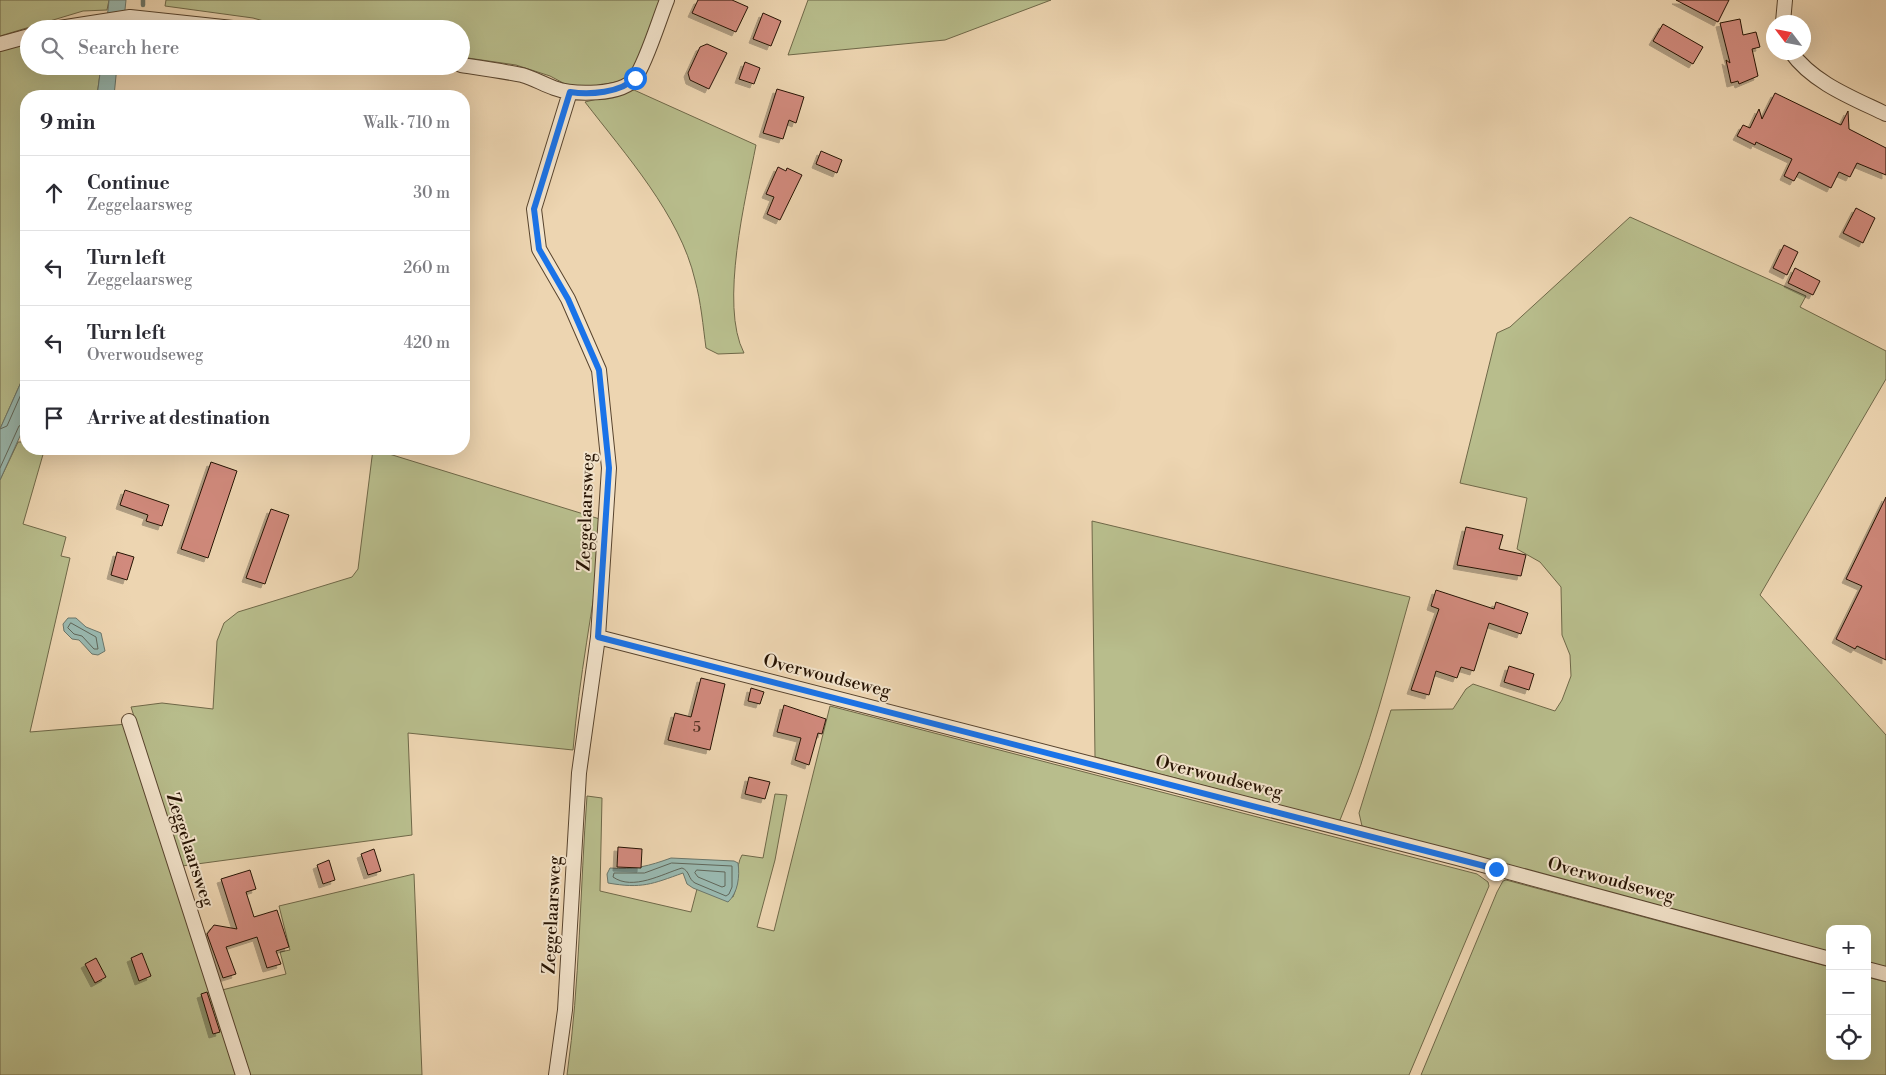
<!DOCTYPE html>
<meta charset="utf-8">
<style>
:root{--surface:#fff;--page:#f2f2f3;--text:#2b2b33;--muted:#7c7c81;--line:#e1e1e2}
body{margin:0;font-family:"Libre Bodoni",serif;background:var(--page);color:var(--text)}
.controls{position:absolute;right:15px;bottom:15px;display:grid;overflow:hidden;border-radius:10px;box-shadow:0 5px 20px #0002}
.controls button{width:45px;height:45px;display:grid;place-items:center;padding:0;border:0;border-bottom:1px solid var(--line);background:var(--surface);color:var(--text);font:25px sans-serif}
.compass{position:absolute;left:1766px;top:15px;width:45px;height:45px;border-radius:50%;background:var(--surface);box-shadow:0 5px 20px #0002;rotate:302deg}
.stop{position:absolute;width:15px;height:15px;margin:-11px;border:4px solid #1a73e8;border-radius:50%;background:#fff}
.stop.end{background:#1a73e8;border-color:#fff;box-shadow:0 1px 5px #0008}
.list{margin:0;padding:0;list-style:none}
h2{display:flex;justify-content:space-between;align-items:center;height:65px;margin:0;padding:0 20px;font-size:21px}
h2 small{font-size:16px;font-weight:400;color:var(--muted)}
.list li{display:grid;grid-template-columns:32px 1fr auto;gap:15px;align-items:center;box-sizing:border-box;height:75px;padding:0 20px;border-top:1px solid var(--line)}
.list b{display:block;font-size:19px;white-space:nowrap}
.list p{margin:0;font-size:16px;white-space:nowrap;color:var(--muted)}
.list em{font-size:16px;font-style:normal;color:var(--muted)}
.icon{flex:none;width:28px;height:28px;fill:none;stroke:currentColor;stroke-width:2;stroke-linecap:round;stroke-linejoin:round}
.map{position:relative;flex:none;width:1886px;height:1075px;overflow:hidden}
.search{position:absolute;background:var(--surface);box-shadow:0 5px 20px #0002;left:20px;top:20px;width:450px;height:55px;display:flex;align-items:center;gap:12px;box-sizing:border-box;padding:0 18px;border-radius:28px;color:var(--muted);font-size:19px}
.panel{position:absolute;background:var(--surface);box-shadow:0 5px 20px #0002;left:20px;top:90px;width:450px;height:365px;border-radius:20px}
.map>svg:first-child{display:block}
</style>
<div class="map">
<svg width="1886" height="1075" viewBox="0 0 1886 1075">
<defs>
<filter id="shadow"><feDropShadow dx="-4" dy="4" stdDeviation="0" flood-color="#0004"/></filter>
</defs>
<rect width="100%" height="100%" fill="#edd5b1"/>
<filter id="stains"><feTurbulence type="fractalNoise" baseFrequency=".004" numOctaves="4"/><feColorMatrix values="0 0 0 0 .2 0 0 0 0 .09 0 0 0 0 .02 0 0 0 .5 -.17"/></filter>
<radialGradient id="worn" r=".72"><stop offset=".6" stop-color="#630" stop-opacity="0"/><stop offset="1" stop-color="#630" stop-opacity=".3"/></radialGradient>
<path fill="#b8bd8c" stroke="#6f6848" d="M0,0H109L107,10L83,11L0,36Z
M166,0H664L643,55L626,80L586,88L567,85L550,76L516,65L461,57V29H292L253,18L165,6Z
M808,0H1051L945,40L788,55Z
M29,43V66H101L97,96H26V371L0,429V51Z
M634,90L756,145C746,197 719,305 744,353L718,354L706,348C703,326 701,302 695,280C680,215 625,154 585,102Z
M1630,217L1806,296L1800,307L1886,351V379L1760,595L1886,735V968L1867,963V929H1830V953L1362,826L1359,813L1391,710L1453,709L1466,689L1473,684L1555,711L1562,700L1571,676L1570,655L1562,635L1561,587L1540,562L1517,549L1527,498L1460,483L1497,333L1510,327Z
M18,442H26V449L44,451L23,524L66,537L61,556L70,558L30,732L128,724L239,1075H0V480Z
M373,449L603,520V535C593,608 579,678 573,750L408,733L412,835L182,866L131,707L162,703L213,709L217,641L224,623L238,612L352,577L358,569Z
M1092,521L1410,597C1389,671 1370,748 1340,820H1335L1095,757Z
M830,706L1477,874L1488,882L1489,886L1409,1075H567C580,983 580,889 587,796L602,798L600,891L691,912L697,889L733,897C739,883 735,867 742,855L763,858L775,794L787,795L775,860L757,927L774,931Z
M414,874L422,1075H250L222,990L286,974L280,952L290,950L279,906Z
M1506,880L1830,967V1056H1867V977L1886,982V1075H1421L1497,892L1503,881Z"/>
<path fill="#99b8af" stroke="#6b766a" d="M109,0H126L123,29H106Z
M101,66H117L114,96H97Z
M26,371V423L0,480V429Z
M68,618H76L86,627L101,633L105,651L98,655L92,654L79,640L72,639L64,631L63,624Z
M671,858L734,861L738,863C740,876 738,893 728,902L693,888L687,884L683,873C652,884 642,889 608,883L607,874L610,868C634,870 649,866 671,858Z"/>
<g fill="none" stroke-linecap="round" stroke-linejoin="round">
<path stroke="#606659" stroke-width="1" d="M0,429L7,426L26,383
M0,468L19,426L26,423
M71,623L96,637L98,649H94L82,636L74,634L68,628Z
M672,863L732,866V887L729,894L726,896L695,883C688,879 690,871 682,868C662,874 633,891 613,877L614,873H644Z
M697,870L725,872V886L722,887L698,877L695,873Z"/>
<path stroke="#6b766a" stroke-width="4.5" d="M143,5V0
M137,29L138,27"/>
</g>
<path fill="#d18a7d" stroke="#261303" filter="url(#shadow)" d="M698,0H732L748,7L736,32L692,13Z
M1676,0H1729L1718,22Z
M763,13L781,21L771,46L753,39Z
M1740,19L1743,35L1756,32L1760,47L1752,49L1758,76L1739,84L1738,81L1731,83L1726,60L1730,63L1720,23Z
M1663,24L1703,47L1693,64L1653,41Z
M707,44L727,53L709,89L690,80L688,73L700,47Z
M745,62L760,68L754,84L739,79Z
M777,89L804,97L796,123L789,120L783,139L763,133Z
M1775,93L1841,125L1848,111L1849,129L1886,148V175L1857,163L1850,177L1839,172L1831,188L1799,172L1794,181L1784,176L1792,159L1756,142L1755,145L1737,136L1743,125L1750,128L1759,109L1762,119Z
M821,151L842,160L837,173L816,164Z
M778,167L786,171L787,168L802,175L780,220L767,214L774,197L766,194Z
M1856,208L1875,218L1863,243L1843,233Z
M1784,245L1798,252L1787,275L1773,268Z
M1795,268L1820,281L1813,295L1788,283Z
M211,462L237,471L208,558L181,549Z
M125,490L169,505L162,526L146,521L148,515L120,505Z
M1886,497V660L1857,646L1855,649L1836,639L1862,586L1846,579Z
M271,509L289,515L265,584L246,578Z
M1466,527L1503,535L1499,549L1526,555L1521,576L1457,565Z
M117,552L134,557L127,580L111,575Z
M1436,590L1494,609L1496,602L1528,613L1521,634L1489,623L1474,671L1461,667L1457,678L1436,671L1429,695L1411,690L1439,609L1431,606Z
M1509,666L1534,674L1529,690L1504,682Z
M701,678L725,684L710,750L668,740L675,713L691,717Z
M751,688L764,692L760,704L748,701Z
M784,705L826,719L822,734L818,733L809,765L795,760L801,738L777,732Z
M749,777L770,782L765,799L745,794Z
M618,847L642,849L641,868L617,867Z
M374,849L381,871L368,875L361,854Z
M329,860L335,880L323,884L317,865Z
M250,870L256,889L246,892L254,917L277,910L289,947L276,951L281,964L267,968L257,937L226,947L236,974L223,978L207,934L214,925L237,929L221,879Z
M142,953L151,976L139,981L131,958Z
M96,958L106,977L95,983L85,964Z
M207,992L220,1032L213,1034L201,994Z"/>
<g fill="none" stroke-linecap="round" stroke-linejoin="round">
<g stroke="#58442e" stroke-width="16">
<path id="street" d="M1783,22L1785,0
M53,29L130,17L242,29
M0,44L29,36
M1791,52C1813,83 1853,98 1886,114
M461,65C481,68 502,71 522,75C533,78 543,84 554,88C573,95 622,96 635,78C646,63 659,20 667,0
M598,637L1457,858L1830,959
M129,721L243,1075
M1867,969L1886,974
M556,1075L565,1010L579,773L598,637L609,468L599,370L568,299L539,249L534,209L570,92"/>
</g>
<use href="#street" stroke="#f3e4cc" stroke-width="14"/>
</g>
<g fill="none" stroke-linecap="round" stroke-linejoin="round">
<path stroke="#1a73e8" stroke-width="6" d="M635,78C621,93 589,95 570,92L534,209L539,249L568,299L599,370L609,468L598,637L1496,869"/>
</g>
<g text-anchor="middle" dominant-baseline="central" stroke-width="4" stroke-linejoin="round" paint-order="stroke">
<g font-size="15" fill="#513122">
<text x="697" y="727">5</text>
</g>
<g font-size="18" fill="#261303" stroke="#f3e4cc">
<text transform="translate(586 512) rotate(-88)">Zeggelaarsweg</text>
<text transform="translate(827 676) rotate(14)">Overwoudseweg</text>
<text transform="translate(1219 777) rotate(14)">Overwoudseweg</text>
<text transform="translate(190 850) rotate(72)">Zeggelaarsweg</text>
<text transform="translate(1611 880) rotate(15)">Overwoudseweg</text>
<text transform="translate(552 915) rotate(-87)">Zeggelaarsweg</text>
</g>
</g>
<rect width="100%" height="100%" filter="url(#stains)"/>
<rect width="100%" height="100%" fill="url(#worn)"/>
</svg>
<div class="controls">
<button>+</button>
<button>−</button>
<button><svg class="icon" aria-label="locate" viewBox="0 0 24 24"><circle cx="12" cy="12" r="6"/><path d="M12 2v4M12 18v4M2 12h4M18 12h4"/></svg></button>
</div>
<svg class="compass" viewBox="-18 -18 36 36"><path d="M0-13l5 13h-10z" fill="#e53935"/><path d="M0 13l5-13h-10z" fill="#7c7c81"/></svg>
<div class="stop" style="left:635px;top:78px"></div>
<div class="stop end" style="left:1496px;top:869px"></div>
<div class="search"><svg class="icon" aria-label="search" viewBox="0 0 24 24"><circle cx="10" cy="10" r="6"/><path d="M15 15l6 6"/></svg>Search here</div>
<section class="panel">
<h2>9 min<small>Walk · 710 m</small></h2>
<ul class="list">
<li><svg class="icon" aria-label="ahead" viewBox="0 0 24 24"><path d="M12 20V5M6 11l6-6 6 6"/></svg><div><b>Continue</b><p>Zeggelaarsweg</p></div><em>30 m</em></li>
<li><svg class="icon" aria-label="left" viewBox="0 0 24 24"><path d="M17 20v-9H6M10 6l-5 5 5 5"/></svg><div><b>Turn left</b><p>Zeggelaarsweg</p></div><em>260 m</em></li>
<li><svg class="icon" aria-label="left" viewBox="0 0 24 24"><path d="M17 20v-9H6M10 6l-5 5 5 5"/></svg><div><b>Turn left</b><p>Overwoudseweg</p></div><em>420 m</em></li>
<li><svg class="icon" aria-label="arrive" viewBox="0 0 24 24"><path d="M6 21V4h12l-3 4 3 4H6"/></svg><div><b>Arrive at destination</b></div></li>
</ul>
</section>
</div>
